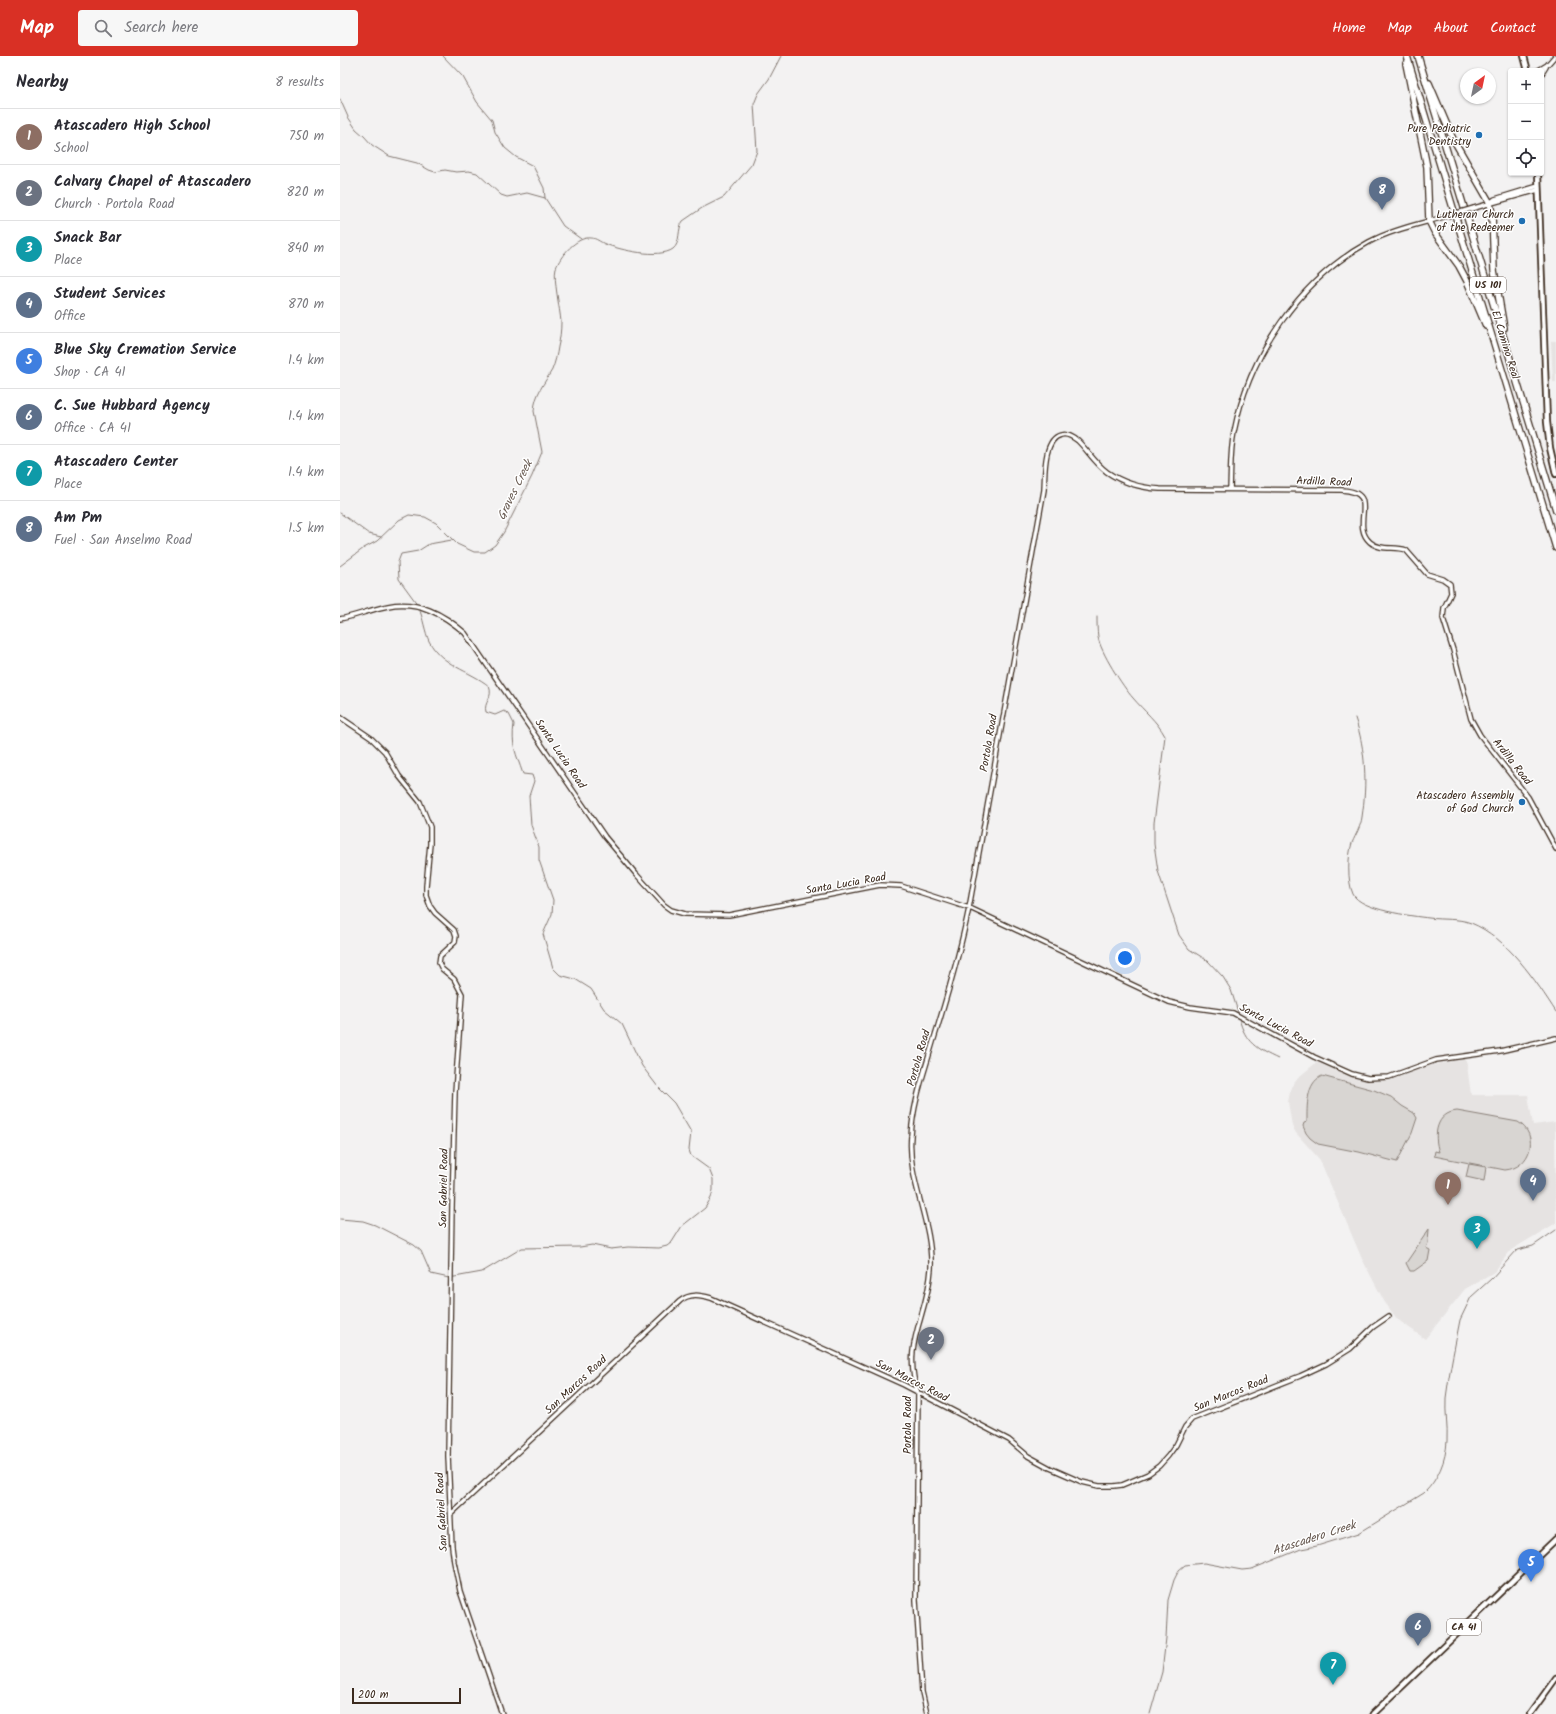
<!DOCTYPE html>
<meta charset="utf-8">
<style>
:root{--surface:#fff;--page:#f7f7f7;--text:#2b2b33;--muted:#7c7c81;--line:#e1e1e2;--accent:#d93025}
body{margin:0;font-family:Kalam,sans-serif;background:var(--page);color:var(--text)}
.controls{position:absolute;right:12px;top:12px;display:grid;overflow:hidden;border-radius:4px;box-shadow:0 1px 3px #0004}
.controls button{width:36px;height:36px;display:grid;place-items:center;padding:0;border:0;border-bottom:1px solid var(--line);background:var(--surface);color:var(--text);font:20px sans-serif}
.compass{position:absolute;left:1120px;top:12px;width:36px;height:36px;border-radius:50%;background:var(--surface);box-shadow:0 1px 3px #0004;rotate:33deg}
.scale{position:absolute;left:12px;bottom:10px;width:109px;box-sizing:border-box;padding-left:4px;border:2px solid #3b2a1e;border-top:0;font-size:11px;line-height:14px;white-space:nowrap;color:#3b2a1e;-webkit-text-stroke:3px #fff;paint-order:stroke}
.you{position:absolute;left:785px;top:902px;width:14px;height:14px;margin:-10px;border:3px solid #fff;border-radius:50%;background:#1a73e8;box-shadow:0 0 0 6px #1a73e833}
.badge{display:grid;place-items:center;width:26px;height:26px;border-radius:50%;background:var(--accent);color:#fff;font-size:13px;font-weight:700}
.pin{position:absolute;translate:-50% -33px;filter:drop-shadow(0 1px 2px #0008)}
.pin::after{content:'';position:absolute;top:21px;width:14px;height:12px;background:inherit;clip-path:polygon(0 0,100% 0,50% 100%)}
.list{margin:0;padding:0;list-style:none}
h2{display:flex;justify-content:space-between;align-items:center;height:52px;margin:0;padding:0 16px;font-size:17px}
h2 small{font-size:13px;font-weight:400;color:var(--muted)}
.list li{display:grid;grid-template-columns:26px 1fr auto;gap:12px;align-items:center;box-sizing:border-box;height:56px;padding:0 16px;border-top:1px solid var(--line)}
.list b{display:block;font-size:15px;white-space:nowrap}
.list p{margin:0;font-size:13px;white-space:nowrap;color:var(--muted)}
.list em{font-size:13px;font-style:normal;color:var(--muted)}
.icon{flex:none;width:22px;height:22px;fill:none;stroke:currentColor;stroke-width:2;stroke-linecap:round;stroke-linejoin:round}
.map{position:relative;flex:none;width:1216px;height:1658px;overflow:hidden}
header{display:flex;align-items:center;gap:24px;box-sizing:border-box;height:56px;padding:0 20px;background:var(--accent);color:#fff}
header strong{font-size:19px}
nav{display:flex;gap:22px;margin-inline-start:auto;font-size:14px}
.search{width:280px;height:36px;background:var(--page);display:flex;align-items:center;gap:10px;box-sizing:border-box;padding:0 14px;border-radius:4px;color:var(--muted);font-size:15px}
main{display:flex}
aside{flex:1;background:var(--surface)}
.map>svg:first-child{display:block}
</style>
<header>
<strong>Map</strong>
<div class="search"><svg class="icon" aria-label="search" viewBox="0 0 24 24"><circle cx="10" cy="10" r="6"/><path d="M15 15l6 6"/></svg>Search here</div>
<nav><a>Home</a><a>Map</a><a>About</a><a>Contact</a></nav>
</header>
<main>
<aside>
<h2>Nearby<small>8 results</small></h2>
<ul class="list">
<li><span class="badge" style="background:#8d6e63">1</span><div><b>Atascadero High School</b><p>School</p></div><em>750 m</em></li>
<li><span class="badge" style="background:#6b7280">2</span><div><b>Calvary Chapel of Atascadero</b><p>Church · Portola Road</p></div><em>820 m</em></li>
<li><span class="badge" style="background:#0f9aa8">3</span><div><b>Snack Bar</b><p>Place</p></div><em>840 m</em></li>
<li><span class="badge" style="background:#5c6f8a">4</span><div><b>Student Services</b><p>Office</p></div><em>870 m</em></li>
<li><span class="badge" style="background:#3f7fe0">5</span><div><b>Blue Sky Cremation Service</b><p>Shop · CA 41</p></div><em>1.4 km</em></li>
<li><span class="badge" style="background:#5c6f8a">6</span><div><b>C. Sue Hubbard Agency</b><p>Office · CA 41</p></div><em>1.4 km</em></li>
<li><span class="badge" style="background:#0f9aa8">7</span><div><b>Atascadero Center</b><p>Place</p></div><em>1.4 km</em></li>
<li><span class="badge" style="background:#5c6f8a">8</span><div><b>Am Pm</b><p>Fuel · San Anselmo Road</p></div><em>1.5 km</em></li>
</ul>
</aside>
<div class="map">
<svg width="1216" height="1658" viewBox="0 0 1216 1658">
<rect width="100%" height="100%" fill="#f3f2f2"/>
<filter id="ink" filterUnits="userSpaceOnUse"><feTurbulence type="fractalNoise" baseFrequency=".025" numOctaves="2"/><feDisplacementMap in="SourceGraphic" scale="8" xChannelSelector="R" yChannelSelector="G"/><feConvolveMatrix kernelMatrix="1 2 1 2 8 2 1 2 1" color-interpolation-filters="sRGB"/></filter>
<g filter="url(#ink)">
<path fill="#e6e3e2" d="M1211,285H1216V326H1213Z
M1126,1002L1131,1039H1188L1193,1069L1215,1066L1216,1167L1171,1194L1154,1216L1125,1233L1085,1283L1057,1263L1044,1245L1022,1203L980,1104L956,1077L952,1070L948,1046L951,1031L960,1020L977,1006L1017,1023L1030,1025L1057,1022L1083,1011Z"/>
<path fill="#d8d5d2" stroke="#8a8078" d="M982,1020L1034,1034L1051,1041L1062,1050L1074,1057L1077,1062L1072,1077L1057,1106L1019,1096L978,1088L970,1082L966,1077L963,1070L964,1067L967,1066C967,1051 966,1027 982,1020Z
M1117,1055L1178,1066C1200,1079 1191,1112 1165,1114L1094,1100L1095,1095L1099,1096C1093,1079 1096,1057 1117,1055Z
M1129,1108L1146,1111L1144,1125L1126,1121Z
M1089,1173L1088,1187L1086,1192L1090,1194L1088,1205L1074,1215H1070L1066,1207Z"/>
<g fill="none" stroke-linecap="round" stroke-linejoin="round">
<path stroke="#827770" stroke-width="1" d="M103,0L123,21L137,46L152,64L155,76L165,92L176,101L193,110L204,132L205,142L223,170L241,183
M0,43L8,61L16,73L24,80L32,89L49,100L77,107L89,114L95,116L105,114L116,116L129,115L137,117L161,139L167,141L187,137L205,142
M0,457L29,478L41,481
M0,510L24,492L37,485L59,464L69,459L85,461L96,467L117,488L134,496H145L155,489L164,476L192,420L202,396L194,355C195,338 204,328 212,314C215,307 217,298 218,291C220,283 221,274 221,266C220,252 213,224 216,212C220,200 237,180 251,182C256,182 260,186 265,188C280,194 319,203 333,193C341,187 337,173 343,165L362,152L384,141L412,108L417,95L414,48L418,38L429,23L441,0
M78,549L59,523L58,506L61,498L78,495L89,488L112,484
M757,560C757,567 757,574 758,581C760,595 783,631 793,642C804,655 817,665 825,680L814,767V788L818,815L839,879L849,893L868,905L883,921L891,934L899,959
M1015,662C1026,694 1027,728 1022,761C1021,770 1016,778 1012,787C1008,799 1007,825 1013,838C1020,854 1072,860 1089,862C1103,864 1118,862 1131,867C1167,881 1196,925 1216,956
M899,962C905,987 917,993 938,1003
M0,1163L23,1165L35,1169L74,1189L81,1195L91,1218L109,1222L142,1216L182,1192L240,1191L252,1189L271,1193L288,1191L319,1192L327,1190L332,1186L342,1170L365,1152L371,1142L373,1134V1123L369,1113L351,1100L349,1094L351,1076L334,1047L318,1031L302,1010L282,968L264,953L251,933L235,923L220,919L213,912L203,878L212,858L213,844L199,804V791L191,769L189,740L194,725L192,719L183,718C176,697 171,690 174,668L169,658L164,655L155,659L146,656C143,646 154,642 149,630C129,614 102,610 89,585C85,576 83,562 79,552
M810,1658L822,1616L826,1582L828,1544L834,1524L839,1514L845,1509L864,1507L902,1514L912,1513L961,1493L977,1490L1019,1477L1084,1437C1098,1424 1106,1404 1107,1385C1108,1371 1105,1357 1106,1342C1109,1316 1115,1290 1120,1264L1131,1241L1151,1223L1177,1194L1193,1190L1216,1174"/>
<g stroke="#3b2a1e" stroke-width="6">
<path id="minor" d="M1197,15L1207,9L1215,0
M1201,19L1206,11
M1151,146L1155,143L1198,130
M1134,152L1198,134
M890,433C891,414 890,395 894,376C909,299 959,224 1029,186C1053,173 1081,168 1107,160
M0,563C16,560 32,553 48,550C78,544 103,558 125,577L265,781L296,818L324,849L331,854L345,858L389,859L540,829L561,830L632,853L829,946L850,951L893,957L974,1001L1012,1018L1028,1022L1049,1021L1096,1004L1160,995L1216,982
M0,661L31,682L45,696L59,720L80,746L90,771V788L86,830V839L90,850L95,857L114,874L116,880L115,886L100,900L99,907L102,913L114,923L122,938L115,1036L112,1151L108,1400L112,1491L114,1506L120,1535L162,1658
M111,1458L340,1245C350,1237 360,1239 371,1242L564,1329L669,1384L688,1400L710,1412L742,1426L759,1430H774L782,1429L808,1418L819,1410L828,1400L836,1389L845,1371L852,1363L960,1320L986,1308L1010,1293L1033,1271L1049,1260
M587,1658L582,1636L576,1544L578,1337C561,1288 588,1260 591,1213C593,1166 567,1124 571,1080C573,1047 584,1017 593,986C607,941 620,897 629,852L704,434C705,420 703,383 721,379C727,377 733,381 738,385C748,395 755,407 767,416C783,427 801,432 820,433L1001,434C1043,436 1009,467 1030,486C1040,495 1055,490 1066,494L1087,518L1103,523L1110,528L1111,537L1104,552L1103,562L1113,594L1131,663L1140,679L1188,741L1216,793"/>
</g>
<g stroke="#3b2a1e" stroke-width="8">
<path id="major" d="M1184,0L1188,15
M1198,117L1207,366L1210,392L1216,418
M1033,1658L1216,1483
M1190,1658L1216,1622"/>
</g>
<g stroke="#3b2a1e" stroke-width="8">
<path id="highway" d="M1067,0L1216,492
M1078,0L1216,454
M1066,8L1087,111L1089,165L1095,177L1119,210L1127,225L1146,270
M1089,27L1112,81L1150,147L1152,158L1154,214L1164,272"/>
</g>
<use href="#minor" stroke="#fff" stroke-width="3.5"/>
<use href="#major" stroke="#fff" stroke-width="4.5"/>
<use href="#highway" stroke="#fff" stroke-width="5.5"/>
<g stroke="#3b2a1e" stroke-width="6" stroke-linecap="butt">
<path id="minor-bridge" d="M1107,160L1134,152"/>
</g>
<use href="#minor-bridge" stroke="#fff" stroke-width="3.5"/>
</g>
</g>
<g fill="#1f6fb2" stroke="#fff" stroke-width="1.5">
<circle cx="1139" cy="79" r="4"/>
<circle cx="1182" cy="165" r="4"/>
<circle cx="1182" cy="746" r="4"/>
</g>
<g text-anchor="middle" dominant-baseline="central" stroke-width="3" stroke-linejoin="round" paint-order="stroke">
<g fill="#fff" stroke="#766a62" stroke-width="1">
<rect x="1130" y="221" width="36" height="16" rx="3"/>
<rect x="1107" y="1563" width="34" height="16" rx="3"/>
</g>
<g font-size="10" font-weight="bold" fill="#3b2a1e">
<text x="1148" y="229">US 101</text>
<text x="1124" y="1571">CA 41</text>
</g>
<g font-size="11" fill="#3b2a1e" stroke="#fff" text-anchor="end">
<text x="1131" y="73">Pure Pediatric<tspan x="1131" dy="13">Dentistry</tspan></text>
<text x="1174" y="159">Lutheran Church<tspan x="1174" dy="13">of the Redeemer</tspan></text>
<text x="1174" y="740">Atascadero Assembly<tspan x="1174" dy="13">of God Church</tspan></text>
</g>
<g font-size="11" fill="#3b2a1e" stroke="#fff">
<text transform="translate(1165 289) rotate(73)">El Camino Real</text>
<text transform="translate(984 426) rotate(2)">Ardilla Road</text>
<text transform="translate(649 687) rotate(-80)">Portola Road</text>
<text transform="translate(220 698) rotate(56)">Santa Lucia Road</text>
<text transform="translate(1172 706) rotate(52)">Ardilla Road</text>
<text transform="translate(506 828) rotate(-10)">Santa Lucia Road</text>
<text transform="translate(936 970) rotate(28)">Santa Lucia Road</text>
<text transform="translate(579 1002) rotate(-74)">Portola Road</text>
<text transform="translate(104 1132) rotate(-89)">San Gabriel Road</text>
<text transform="translate(572 1325) rotate(27)">San Marcos Road</text>
<text transform="translate(236 1329) rotate(-43)">San Marcos Road</text>
<text transform="translate(891 1338) rotate(-22)">San Marcos Road</text>
<text transform="translate(568 1369) rotate(-90)">Portola Road</text>
<text transform="translate(102 1456) rotate(-93)">San Gabriel Road</text>
</g>
<g font-size="12" font-style="italic" fill="#65574e" stroke="#fff">
<text transform="translate(175 434) rotate(-64)">Graves Creek</text>
<text transform="translate(974 1482) rotate(-18)">Atascadero Creek</text>
</g>
</g>
</svg>
<div class="controls">
<button>+</button>
<button>−</button>
<button><svg class="icon" aria-label="locate" viewBox="0 0 24 24"><circle cx="12" cy="12" r="6"/><path d="M12 2v4M12 18v4M2 12h4M18 12h4"/></svg></button>
</div>
<svg class="compass" viewBox="-18 -18 36 36"><path d="M0-13l5 13h-10z" fill="#e53935"/><path d="M0 13l5-13h-10z" fill="#7c7c81"/></svg>
<div class="scale">200 m</div>
<div class="you"></div>
<div class="pin badge" style="left:1108px;top:1149px;background:#8d6e63">1</div>
<div class="pin badge" style="left:591px;top:1304px;background:#6b7280">2</div>
<div class="pin badge" style="left:1137px;top:1193px;background:#0f9aa8">3</div>
<div class="pin badge" style="left:1193px;top:1145px;background:#5c6f8a">4</div>
<div class="pin badge" style="left:1191px;top:1526px;background:#3f7fe0">5</div>
<div class="pin badge" style="left:1078px;top:1590px;background:#5c6f8a">6</div>
<div class="pin badge" style="left:993px;top:1629px;background:#0f9aa8">7</div>
<div class="pin badge" style="left:1042px;top:154px;background:#5c6f8a">8</div>
</div>
</main>
